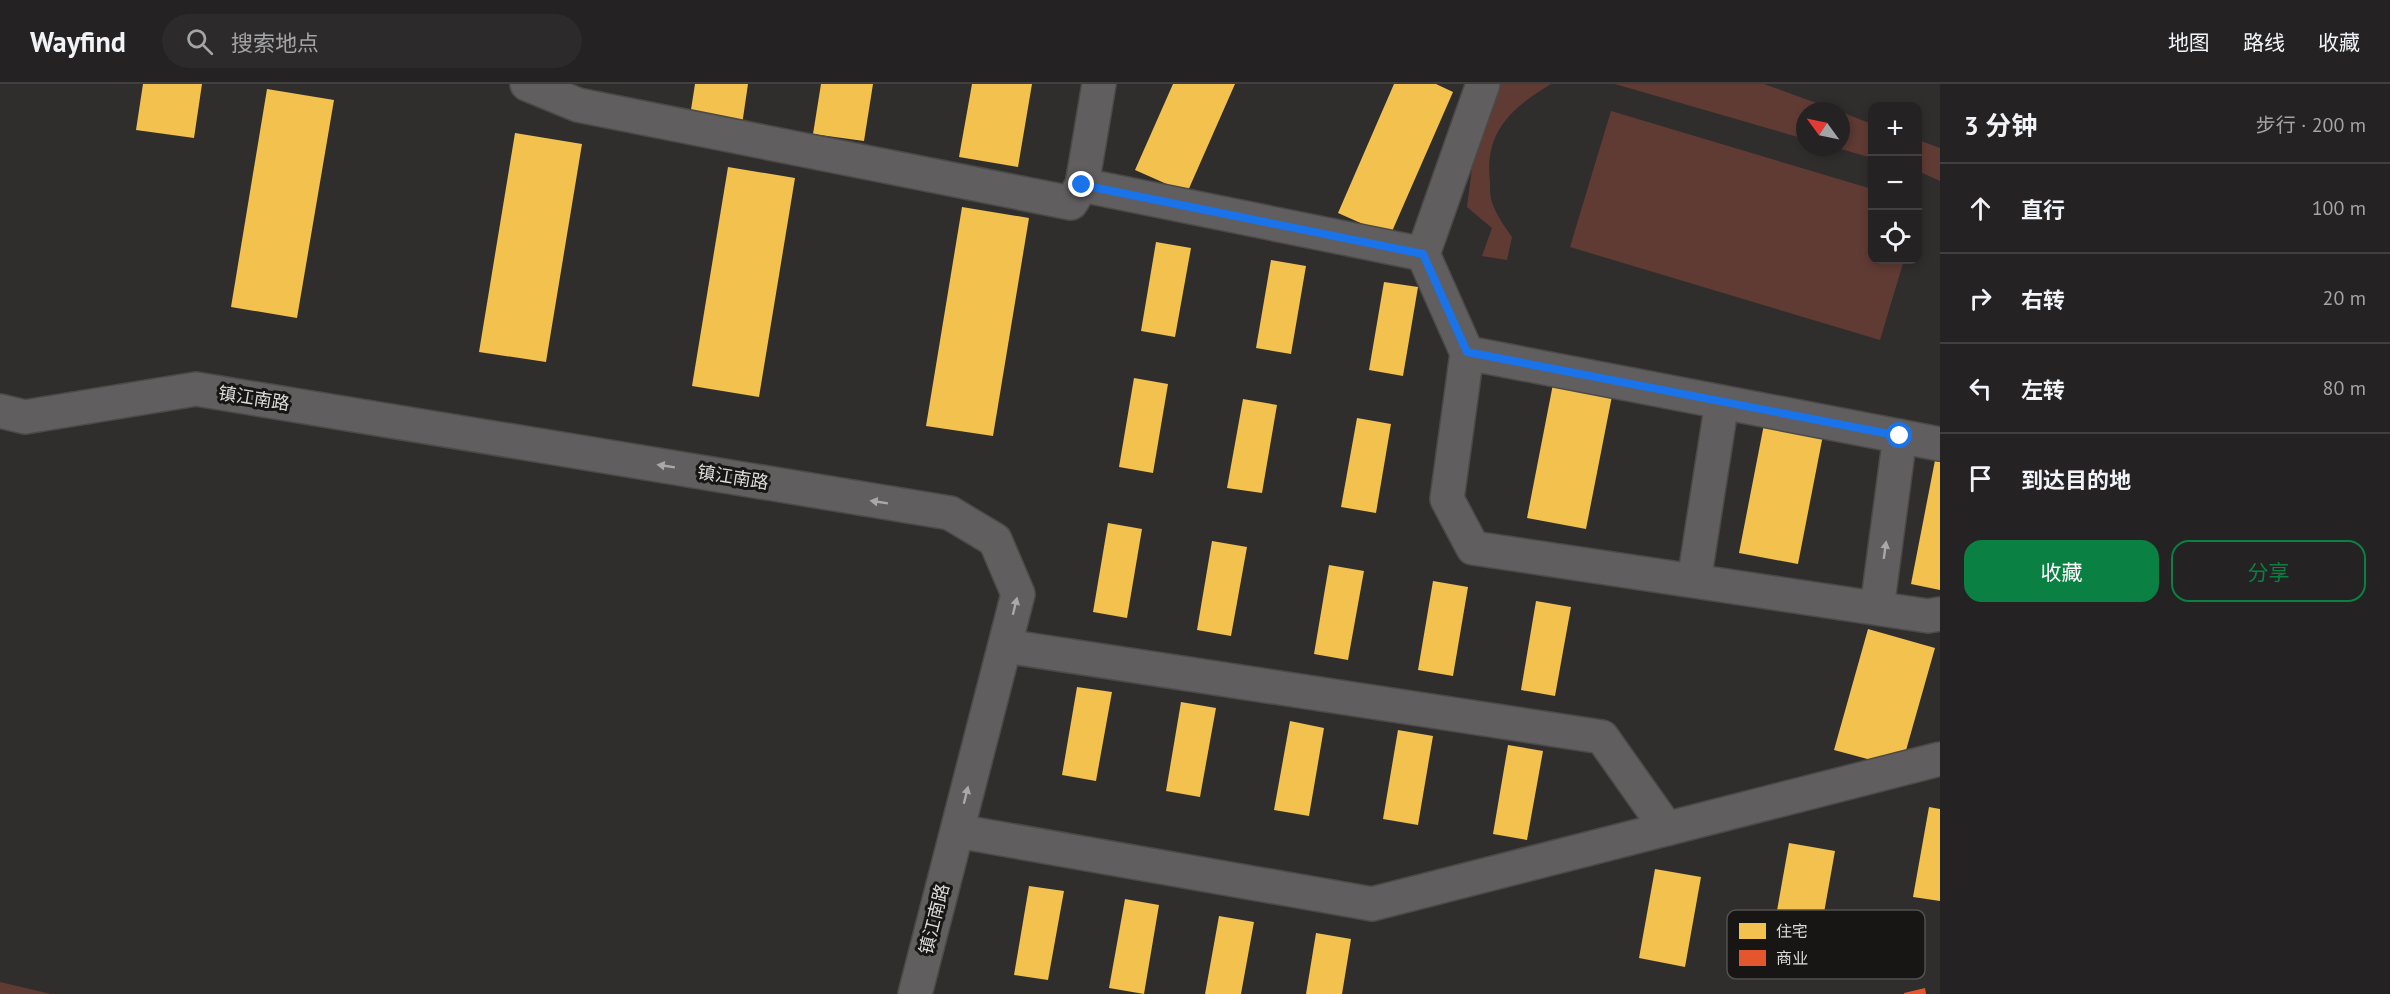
<!DOCTYPE html>
<html lang="zh">
<meta charset="utf-8">
<style>
:root{--surface:#242222;--page:#2c2a2a;--text:#f1f3f6;--muted:#a3a4a5;--line:#413f40;--accent:#0b8043}
body{margin:0;font-family:"PT Sans","Noto Sans SC",sans-serif;background:var(--page);color:var(--text)}
.controls{position:absolute;right:18px;top:18px;display:grid;overflow:hidden;border-radius:12px;box-shadow:0 3px 9px #0003}
.controls button{width:54px;height:54px;display:grid;place-items:center;padding:0;border:0;border-bottom:2px solid var(--line);background:var(--surface);color:var(--text);font:30px sans-serif}
.compass{position:absolute;left:1796px;top:18px;width:54px;height:54px;border-radius:50%;background:var(--surface);box-shadow:0 3px 9px #0003;rotate:303deg}
.stop{position:absolute;width:18px;height:18px;margin:-14px;border:4px solid #1a73e8;border-radius:50%;background:#fff}
.stop.end{background:#1a73e8;border-color:#fff;box-shadow:0 2px 6px #0008}
.list{margin:0;padding:0;list-style:none}
h2{display:flex;justify-content:space-between;align-items:center;height:78px;margin:0;padding:0 24px;font-size:26px}
h2 small{font-size:20px;font-weight:400;color:var(--muted)}
.list li{display:grid;grid-template-columns:39px 1fr auto;gap:18px;align-items:center;box-sizing:border-box;height:90px;padding:0 24px;border-top:2px solid var(--line)}
.list b{display:block;font-size:22px;white-space:nowrap}
.list em{font-size:20px;font-style:normal;color:var(--muted)}
.actions{display:flex;gap:12px;padding:18px 24px}
.actions a{flex:1;padding:14px 0;border:2px solid var(--accent);border-radius:18px;text-align:center;font-size:21px;color:var(--accent)}
.actions .main{background:var(--accent);color:#fff}
.icon{flex:none;width:33px;height:33px;fill:none;stroke:currentColor;stroke-width:2;stroke-linecap:round;stroke-linejoin:round}
.map{position:relative;flex:none;width:1940px;height:910px;overflow:hidden}
header{display:flex;align-items:center;gap:36px;box-sizing:border-box;height:84px;padding:0 30px;background:var(--surface);border-bottom:2px solid var(--line)}
header strong{font-size:28px}
nav{display:flex;gap:33px;margin-inline-start:auto;font-size:21px}
.search{width:420px;height:54px;background:var(--page);display:flex;align-items:center;gap:15px;box-sizing:border-box;padding:0 21px;border-radius:33px;color:var(--muted);font-size:22px}
main{display:flex}
aside{flex:1;background:var(--surface)}
.map>svg:first-child{display:block}
</style>
<header>
<strong>Wayfind</strong>
<div class="search"><svg class="icon" aria-label="search" viewBox="0 0 24 24"><circle cx="10" cy="10" r="6"/><path d="M15 15l6 6"/></svg>搜索地点</div>
<nav><a>地图</a><a>路线</a><a>收藏</a></nav>
</header>
<main>
<div class="map">
<svg width="1940" height="910" viewBox="0 0 1940 910">
<rect width="100%" height="100%" fill="#302e2d"/>
<path fill="#603b34" d="M1499,0H1551C1511,24 1484,48 1490,98C1490,105 1490,115 1493,121C1497,132 1505,143 1512,153L1507,176L1482,172L1492,144L1467,123L1472,84Z
M1615,0H1764L1838,27H1805V55Z
M1611,27L1872,105V176H1904L1880,256L1570,163Z
M1841,28L1872,40V74L1834,63H1841Z
M1918,56L1940,64V97L1918,87Z
M0,898L51,910H0Z"/>
<path fill="#f2c14e" d="M143,0H202L194,54L136,46Z
M695,0H748L742,41L690,32Z
M821,0H873L864,57L813,50Z
M972,0H1032L1018,83L959,73Z
M1173,0H1235L1187,109L1135,86Z
M1394,0H1436L1453,8L1390,152L1338,129Z
M267,5L334,16L297,234L231,223Z
M515,49L582,60L546,278L479,268Z
M728,83L795,94L759,313L692,302Z
M962,123L1029,134L993,352L926,342Z
M1156,158L1191,164L1175,253L1141,247Z
M1271,176L1306,182L1291,270L1256,264Z
M1384,198L1418,203L1403,292L1369,286Z
M1134,294L1168,300L1153,389L1119,383Z
M1553,300L1612,312L1586,445L1527,434Z
M1243,315L1277,321L1262,409L1227,404Z
M1357,334L1391,340L1376,429L1341,423Z
M1765,335L1824,346L1798,480L1739,469Z
M1937,366L1940,367V506L1911,500Z
M1108,439L1142,445L1127,534L1093,528Z
M1212,457L1247,463L1231,552L1197,546Z
M1329,481L1364,487L1348,576L1314,570Z
M1433,497L1468,503L1453,592L1418,586Z
M1536,517L1571,523L1555,612L1521,606Z
M1868,545L1935,564L1901,684L1834,666Z
M1077,603L1112,608L1096,697L1062,691Z
M1181,618L1216,624L1200,713L1166,707Z
M1290,637L1324,644L1309,732L1274,726Z
M1398,646L1433,652L1418,741L1383,735Z
M1508,661L1543,667L1527,756L1493,750Z
M1929,723L1940,725V817L1913,813Z
M1789,759L1835,767L1819,857L1773,849Z
M1655,785L1701,793L1685,883L1639,874Z
M1029,802L1064,807L1048,896L1014,891Z
M1125,815L1159,821L1144,910L1109,904Z
M1219,832L1254,838L1241,910H1205Z
M1316,849L1351,855L1342,910H1306Z"/>
<path fill="#e4572e" d="M1925,904L1926,910H1904V909Z"/>
<g fill="none" stroke-linecap="round" stroke-linejoin="round">
<g stroke="#4c4a49" stroke-width="36">
<path id="minor" d="M527,0L578,21L1071,119L1082,101L1099,0
M1082,101L1423,170L1483,0
M1423,170L1467,269L1447,415L1473,464L1928,532L1940,530
M1467,269L1940,360
M0,327L25,333L196,305L950,429L995,456L1018,510L915,910
M1694,497L1722,318
M1877,524L1900,352
M1005,562L1602,653L1667,745
M957,747L1372,820L1940,675"/>
</g>
<use href="#minor" stroke="#605e5e" stroke-width="33"/>
</g>
<defs><path id="oneway-solid" d="M-6-.8H1V-3.2L6.5 0L1 3.2V.8H-6Z" transform="scale(1.5)"/></defs>
<g fill="#aaa8a8">
<use href="#oneway-solid" transform="translate(666 382) rotate(-171)"/>
<use href="#oneway-solid" transform="translate(879 418) rotate(-171)"/>
<use href="#oneway-solid" transform="translate(1885 466) rotate(-82)"/>
<use href="#oneway-solid" transform="translate(1015 522) rotate(-76)"/>
<use href="#oneway-solid" transform="translate(966 711) rotate(-76)"/>
</g>
<g fill="none" stroke-linecap="round" stroke-linejoin="round">
<path stroke="#1a73e8" stroke-width="8" d="M1082,101L1423,170L1467,268L1900,352"/>
</g>
<g text-anchor="middle" dominant-baseline="central" stroke-width="6" stroke-linejoin="round" paint-order="stroke">
<g font-size="18" fill="#dcdad9" stroke="#171615">
<text transform="translate(254 314) rotate(9)">镇江南路</text>
<text transform="translate(733 393) rotate(9)">镇江南路</text>
<text transform="translate(934 835) rotate(-76)">镇江南路</text>
</g>
</g>
<rect x="1727" y="826" width="198" height="69" rx="9" fill="#171615" stroke="#525150" stroke-width="1.5"/>
<rect x="1739" y="839" width="27" height="16" fill="#f2c14e"/>
<rect x="1739" y="866" width="27" height="16" fill="#e4572e"/>
<g font-size="16" fill="#dcdad9">
<text x="1776" y="853">住宅</text>
<text x="1776" y="880">商业</text>
</g>
</svg>
<div class="controls">
<button>+</button>
<button>−</button>
<button><svg class="icon" aria-label="locate" viewBox="0 0 24 24"><circle cx="12" cy="12" r="6"/><path d="M12 2v4M12 18v4M2 12h4M18 12h4"/></svg></button>
</div>
<svg class="compass" viewBox="-18 -18 36 36"><path d="M0-13l5 13h-10z" fill="#e53935"/><path d="M0 13l5-13h-10z" fill="#a3a4a5"/></svg>
<div class="stop" style="left:1900px;top:352px"></div>
<div class="stop end" style="left:1082px;top:101px"></div>
</div>
<aside>
<h2>3 分钟<small>步行 · 200 m</small></h2>
<ul class="list">
<li><svg class="icon" aria-label="ahead" viewBox="0 0 24 24"><path d="M12 20V5M6 11l6-6 6 6"/></svg><div><b>直行</b></div><em>100 m</em></li>
<li><svg class="icon" aria-label="right" viewBox="0 0 24 24"><path d="M7 20v-9h11M14 6l5 5-5 5"/></svg><div><b>右转</b></div><em>20 m</em></li>
<li><svg class="icon" aria-label="left" viewBox="0 0 24 24"><path d="M17 20v-9H6M10 6l-5 5 5 5"/></svg><div><b>左转</b></div><em>80 m</em></li>
<li><svg class="icon" aria-label="arrive" viewBox="0 0 24 24"><path d="M6 21V4h12l-3 4 3 4H6"/></svg><div><b>到达目的地</b></div></li>
</ul>
<div class="actions"><a class="main">收藏</a><a>分享</a></div>
</aside>
</main>
